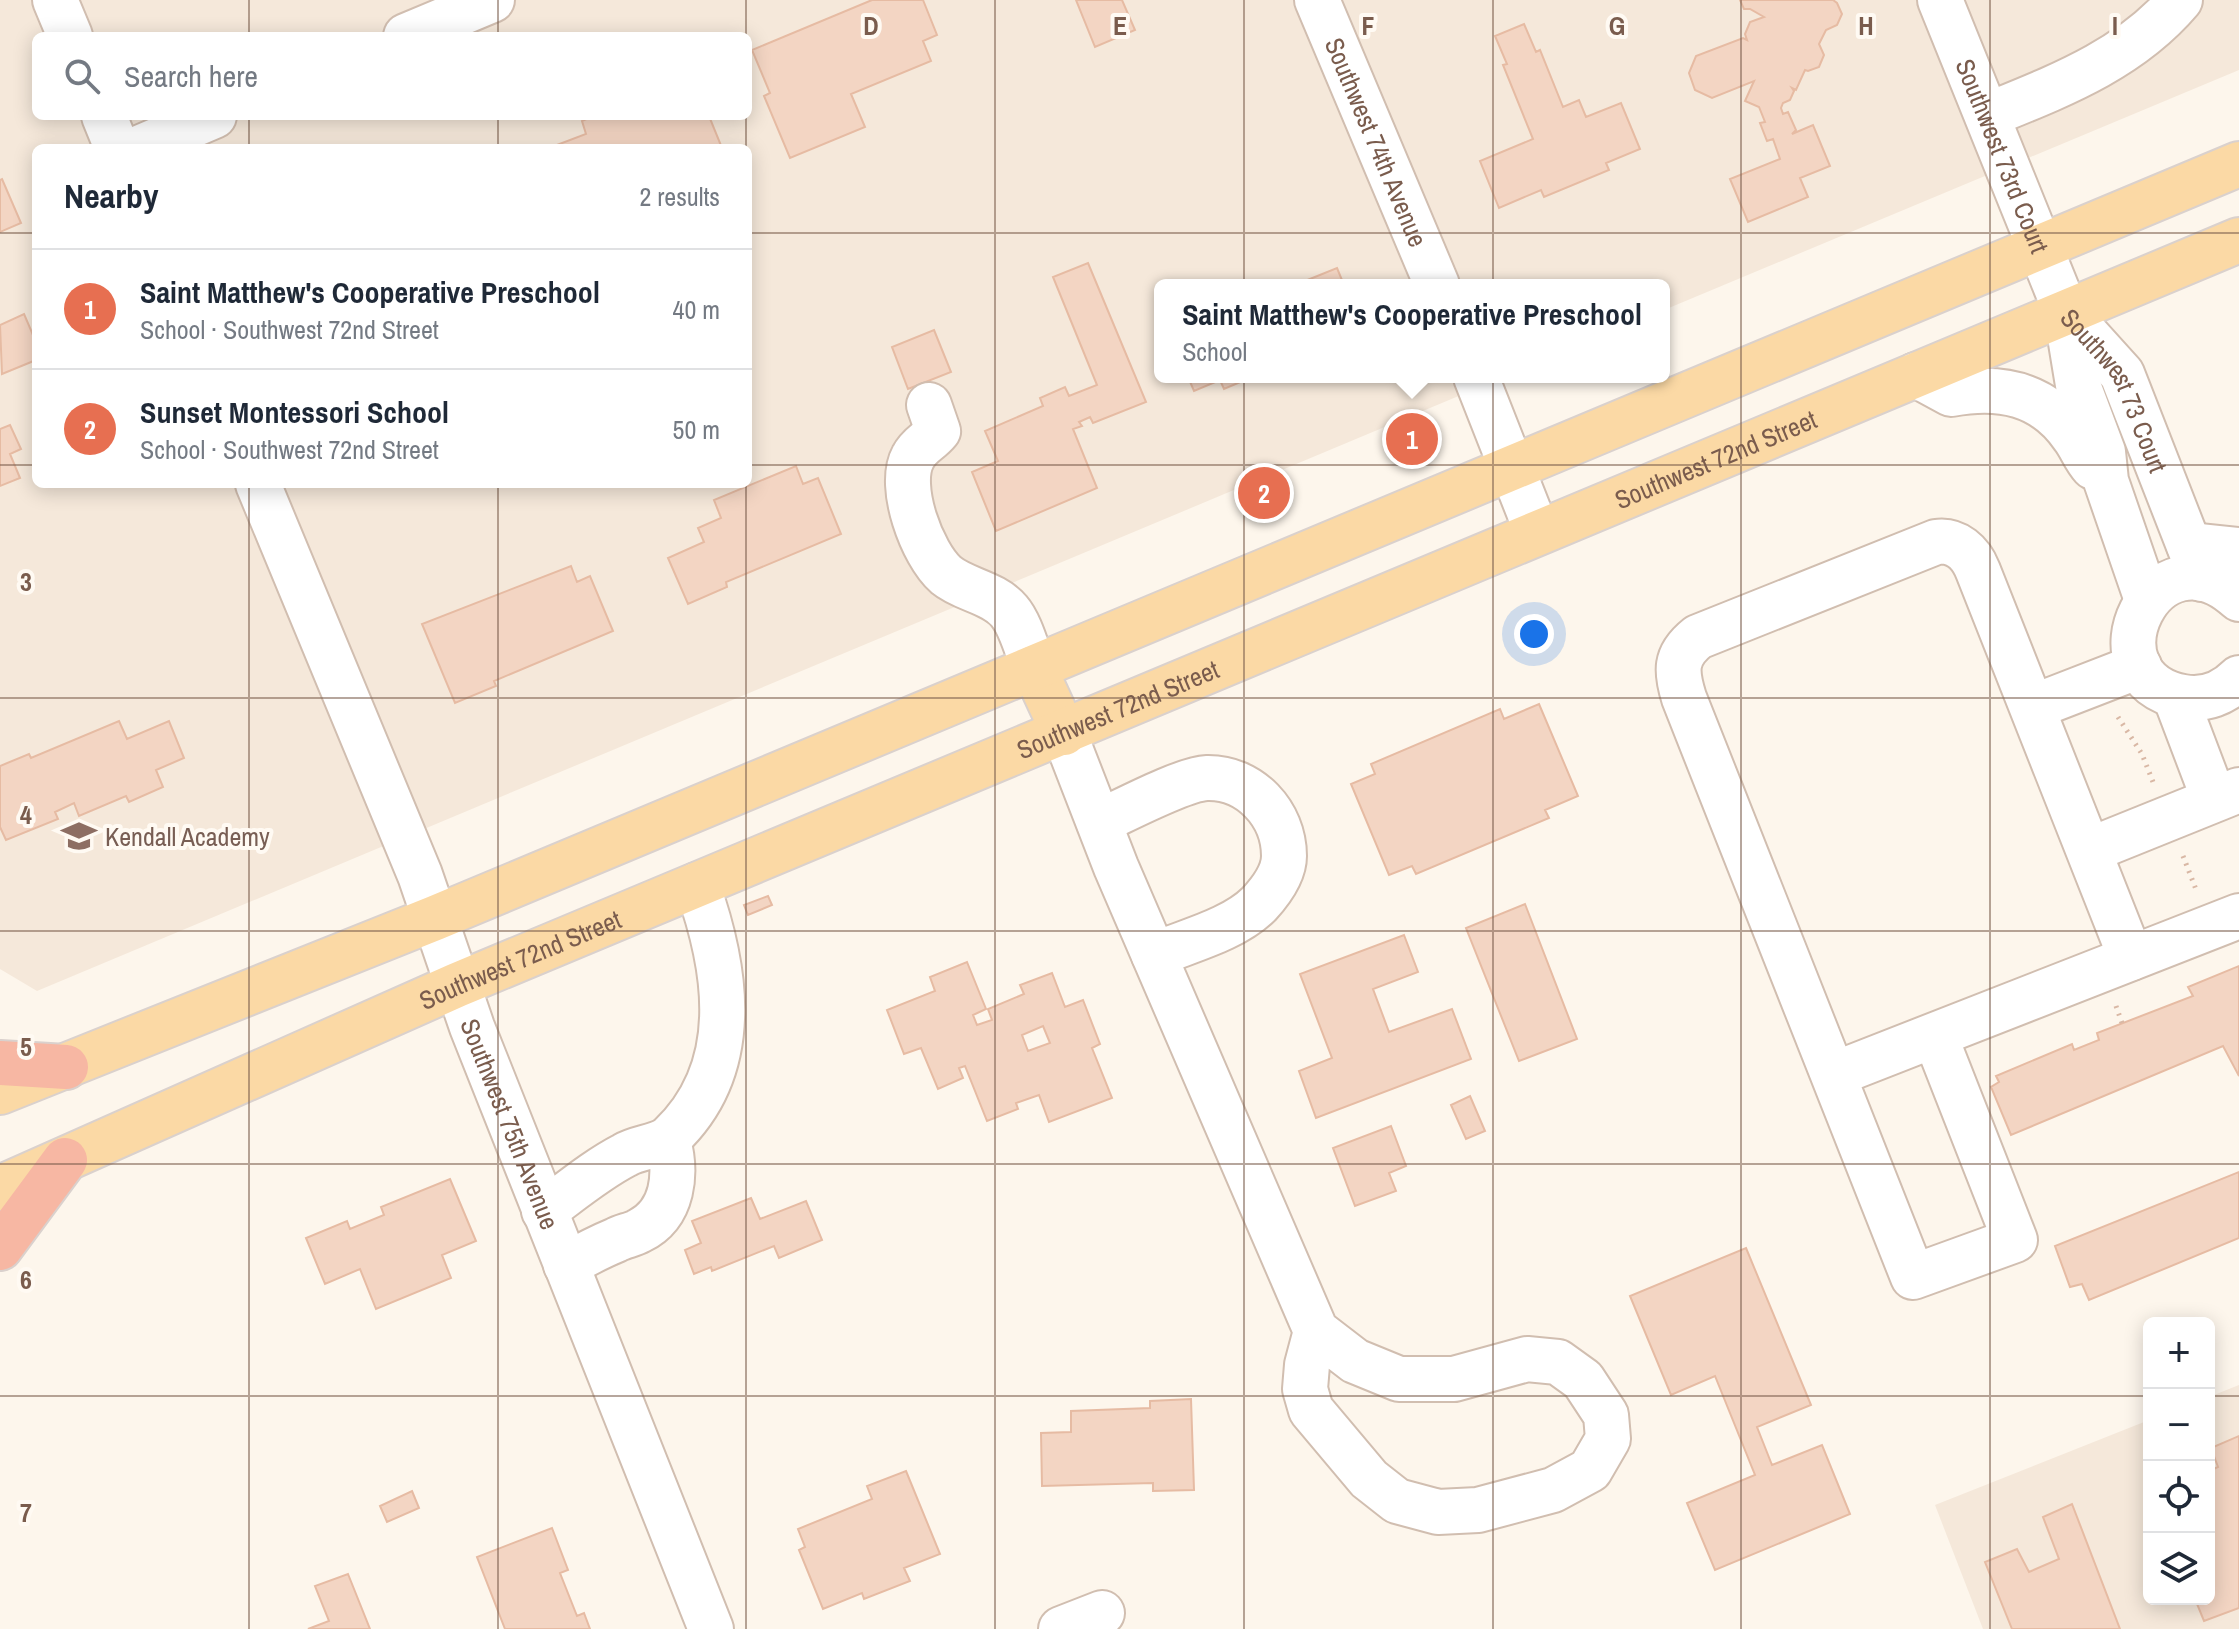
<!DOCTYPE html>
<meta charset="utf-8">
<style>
:root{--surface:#fff;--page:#f2f2f3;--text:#1f2937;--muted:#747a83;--line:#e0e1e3;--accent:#e76f51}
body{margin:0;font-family:"Archivo Narrow",sans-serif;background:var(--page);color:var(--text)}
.controls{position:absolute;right:24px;bottom:24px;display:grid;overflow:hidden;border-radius:12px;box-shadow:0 4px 20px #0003}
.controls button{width:72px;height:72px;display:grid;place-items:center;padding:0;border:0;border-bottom:2px solid var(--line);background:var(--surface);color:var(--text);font:40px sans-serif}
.you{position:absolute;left:1534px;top:634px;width:28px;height:28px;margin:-20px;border:6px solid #fff;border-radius:50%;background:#1a73e8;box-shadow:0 0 0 12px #1a73e833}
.badge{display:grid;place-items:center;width:52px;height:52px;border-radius:50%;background:var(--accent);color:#fff;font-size:26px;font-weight:700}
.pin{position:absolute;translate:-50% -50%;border:4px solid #fff;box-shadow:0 2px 8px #0006}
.popup{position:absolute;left:1154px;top:279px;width:516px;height:104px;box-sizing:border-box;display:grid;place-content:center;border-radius:12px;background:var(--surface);filter:drop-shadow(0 2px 6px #0005);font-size:26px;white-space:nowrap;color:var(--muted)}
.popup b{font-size:30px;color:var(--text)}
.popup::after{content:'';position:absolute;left:50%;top:100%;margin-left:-16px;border:16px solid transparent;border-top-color:var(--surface)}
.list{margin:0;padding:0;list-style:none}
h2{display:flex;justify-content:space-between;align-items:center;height:104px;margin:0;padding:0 32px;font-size:34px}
h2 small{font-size:26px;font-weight:400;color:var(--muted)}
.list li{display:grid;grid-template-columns:52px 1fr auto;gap:24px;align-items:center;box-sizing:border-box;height:120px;padding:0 32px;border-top:2px solid var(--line)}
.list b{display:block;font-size:30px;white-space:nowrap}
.list p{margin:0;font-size:26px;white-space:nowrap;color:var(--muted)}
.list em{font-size:26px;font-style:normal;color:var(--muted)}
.icon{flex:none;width:44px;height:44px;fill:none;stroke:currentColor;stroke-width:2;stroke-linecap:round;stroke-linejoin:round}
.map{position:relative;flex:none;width:2239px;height:1629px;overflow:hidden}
.search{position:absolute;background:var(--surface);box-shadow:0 4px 20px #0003;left:32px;top:32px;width:720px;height:88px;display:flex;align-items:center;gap:20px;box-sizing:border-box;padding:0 28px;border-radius:12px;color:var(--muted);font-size:30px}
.panel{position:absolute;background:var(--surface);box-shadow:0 4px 20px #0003;left:32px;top:144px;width:720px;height:344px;border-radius:12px}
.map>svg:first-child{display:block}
</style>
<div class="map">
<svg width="2239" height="1629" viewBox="0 0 2239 1629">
<rect width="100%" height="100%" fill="#fdf6ec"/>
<path fill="#f5e8da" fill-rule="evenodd" d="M0,0H2239V70L1664,310V285H1160V377H1504L37,991L0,969ZM36,36H748V116H36ZM36,148H748V484H36Z
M2239,1385V1629H1983L1935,1505L2149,1420V1599H2209V1397Z"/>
<path fill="#f3d5c3" stroke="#e6bba3" stroke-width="2" fill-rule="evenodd" d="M872,0H923L937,35L923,41L931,61L851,94L865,127L790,158L764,96L770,93L752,50Z
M1076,0H1122L1135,30L1095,47Z
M1740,0H1833L1837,3L1842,14L1837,25L1826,30L1819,44L1824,55L1819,67L1808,71L1805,70L1796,90L1792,88L1794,91L1790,100L1783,103L1781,108L1783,114L1788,112L1796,130L1792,134L1813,125L1830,166L1800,178L1808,197L1748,222L1730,179L1780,159L1773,139L1767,141L1760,123L1765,122L1759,107L1745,101L1754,81L1712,98L1695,90L1689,73L1696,56L1743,38L1747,40L1745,34L1750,22L1764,17L1750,9H1744Z
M1524,24L1536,52L1540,50L1563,107L1579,100L1586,117L1621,103L1640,149L1606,163L1609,170L1544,197L1541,190L1499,208L1480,161L1533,139L1503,65L1507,64L1495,36Z
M593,116H709L722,148H549L586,134L582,121Z
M2,179L21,223L0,232V180Z
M1088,263L1146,402L1093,423L1090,417L1079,422L1082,426L1073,429L1097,488L996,531L972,472L998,461L985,431L1043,406L1040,398L1065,387L1069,396L1097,385L1053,277Z
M1337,268L1344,285H1295Z
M24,314L36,342V360L2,374L0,325Z
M934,330L951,372L908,389L892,347Z
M1188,377H1252L1224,389L1220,380L1194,391Z
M10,425L21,449L10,454L20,478L0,486V429Z
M796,466L803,484L818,478L841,534L726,582L727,587L688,604L668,558L704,542L698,528L721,518L714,500Z
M571,566L577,582L590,576L613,631L494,681L496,686L455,703L422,624Z
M1539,704L1578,796L1545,810L1549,818L1416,874L1412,866L1389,875L1351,784L1375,774L1371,764L1500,709L1504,719Z
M119,721L127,739L169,721L184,758L156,770L163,787L129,802L126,796L79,816L74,803L55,812L58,819L6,840L0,827V766L29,754L31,758Z
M768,896L772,905L748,915L744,905Z
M1525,904L1577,1039L1519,1061L1466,928Z
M1404,935L1418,972L1373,989L1389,1032L1452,1009L1471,1059L1316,1118L1299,1071L1332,1058L1300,974Z
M967,962L986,1009L973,1015L977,1025L992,1020L988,1009L1024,994L1020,985L1052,973L1065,1007L1083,1000L1100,1044L1092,1048L1112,1098L1049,1122L1039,1095L1016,1103L1018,1109L987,1121L965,1066L959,1068L963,1078L938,1089L921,1048L904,1054L887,1010L935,991L930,977ZM1043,1026L1050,1043L1028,1051L1022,1035Z
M2239,966V1076L2223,1046L2011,1135L1991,1087L1999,1082L1996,1076L2072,1044L2074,1050L2099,1040L2097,1033L2193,996L2188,987Z
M1470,1096L1485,1131L1466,1139L1451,1105Z
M1391,1126L1406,1166L1389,1173L1396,1191L1355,1206L1333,1148Z
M2239,1172V1238L2089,1300L2082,1284L2070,1287L2055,1246Z
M450,1179L476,1241L442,1255L451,1278L376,1309L360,1269L325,1284L306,1238L347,1221L350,1229L384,1215L381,1207Z
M751,1198L760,1219L806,1201L822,1240L779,1258L774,1246L712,1271L711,1267L694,1274L685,1250L701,1243L692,1221Z
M1746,1248L1811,1405L1757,1427L1772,1465L1822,1445L1850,1514L1715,1570L1687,1503L1755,1475L1715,1376L1671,1395L1630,1296Z
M1191,1399L1194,1490L1153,1491V1483L1042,1486L1041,1433L1071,1432V1411L1150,1408V1401Z
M2239,1436V1608L2204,1621L2195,1599H2209V1471L2218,1467L2211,1448Z
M906,1471L940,1554L904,1568L910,1581L864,1599L862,1593L823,1609L799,1550L805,1547L798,1529L872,1499L867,1486Z
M412,1491L419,1508L387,1522L380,1506Z
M2072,1504L2120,1629H2012L1985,1562L2017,1549L2029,1572L2059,1559L2043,1517Z
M552,1528L568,1570L560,1573L577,1616L584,1613L590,1629H505L477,1557Z
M348,1574L370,1629H308L329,1621L315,1586Z"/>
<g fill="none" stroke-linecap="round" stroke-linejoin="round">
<g stroke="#d1beb0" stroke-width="48">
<g id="minor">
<path d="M55,0L70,36"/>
<path id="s1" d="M1317,0L1437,285"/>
<path id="s2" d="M1940,0L2066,312L2078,385L2103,452L2106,481L2147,600"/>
<path d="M406,36L492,0"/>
<path d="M1988,115C2059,86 2129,60 2180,0"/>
<path d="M104,116L117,148"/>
<path d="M139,148L214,116"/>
<path id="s3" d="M2066,312L2122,374L2202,579"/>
<path d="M1916,375L1951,394C2000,385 2043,393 2073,436C2081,446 2084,457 2093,467"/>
<path d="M1476,377L1537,532"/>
<path d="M929,405L938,431C930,441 919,445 913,457C897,486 922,554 946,575C964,590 993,592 1009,611C1021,625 1027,651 1034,668"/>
<path id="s4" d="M258,484L420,875L472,1027L711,1629"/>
<path d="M2189,545L2239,550"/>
<path d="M2239,599C2155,521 2081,678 2183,697C2205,701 2224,693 2239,678"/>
<path d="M2175,696L2214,799"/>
<path d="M2033,707L2139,666"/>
<path d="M1064,733L1116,867L1316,1331L1355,1361L1399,1379H1454L1527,1359L1558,1362L1583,1380L1606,1415L1608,1439L1590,1470L1553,1490L1478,1510L1438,1512L1397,1501L1369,1479L1311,1410L1305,1389L1307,1365L1316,1331"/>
<path d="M1099,822C1123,811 1183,779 1207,778C1250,777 1284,814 1284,856C1284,874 1270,892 1259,904C1233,930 1187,941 1154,955"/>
<path d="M2090,850L2239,790"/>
<path d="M1935,1036L2015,1240L1913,1277L1684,698C1676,672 1674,656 1698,637L1936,542C1956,539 1971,553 1978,571L2131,958"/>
<path d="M1835,1074L2239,916"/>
<path d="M544,1211C570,1192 596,1170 625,1155C638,1147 659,1147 670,1137C743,1068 727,969 697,885"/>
<path d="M566,1265C582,1256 599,1247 616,1240C623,1236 632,1235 639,1231C674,1214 677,1173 668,1140"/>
<path d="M1061,1629L1102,1613"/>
</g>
</g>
<g stroke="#dad1cd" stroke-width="48">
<g id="major">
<path d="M1034,668L1064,733"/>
<path d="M0,1092L435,918L2239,164"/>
<path id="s5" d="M0,1188L457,985L2239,240"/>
</g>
</g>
<g stroke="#dad1cd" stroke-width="48">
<path id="highway" d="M0,1063L66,1067
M0,1248L65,1160"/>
</g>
<path stroke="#d9b8a5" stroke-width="5" stroke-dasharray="2 6" stroke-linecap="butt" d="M2118,717L2142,754L2153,782
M2183,856L2197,892
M2116,1006L2122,1023"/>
<use href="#minor" stroke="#fff" stroke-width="44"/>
<use href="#major" stroke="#fbd9a5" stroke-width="44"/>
<use href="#highway" stroke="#f7b7a3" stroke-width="44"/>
</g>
<path fill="none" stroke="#7a5c4d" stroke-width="2" stroke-opacity="0.55" d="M249,0V36M498,0V36M746,0V36M995,0V1629M1244,0V1629M1493,0V1629M1741,0V1629M1990,0V1629M249,116V148M498,116V148M746,116V148M0,233H36M748,233H2239M0,465H36M748,465H2239M249,484V1629M498,484V1629M746,484V1629M0,698H2239M0,931H2239M0,1164H2239M0,1396H2149M2209,1396H2239"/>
<defs>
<g id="school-bare" transform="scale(2.76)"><path d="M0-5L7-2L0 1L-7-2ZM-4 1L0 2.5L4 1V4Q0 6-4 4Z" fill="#8d6e63" stroke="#fffaf3" stroke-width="2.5" paint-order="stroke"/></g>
</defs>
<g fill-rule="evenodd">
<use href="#school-bare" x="79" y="836"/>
</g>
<g text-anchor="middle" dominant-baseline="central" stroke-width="8" stroke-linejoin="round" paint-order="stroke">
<g font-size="26" fill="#7a5c4d" stroke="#fffaf3">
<text stroke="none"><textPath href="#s1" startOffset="154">Southwest 74th Avenue</textPath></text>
<text stroke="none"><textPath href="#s2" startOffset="168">Southwest 73rd Court</textPath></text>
<text stroke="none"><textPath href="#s3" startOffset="94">Southwest 73 Court</textPath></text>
<text stroke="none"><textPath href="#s5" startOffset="1864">Southwest 72nd Street</textPath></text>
<text stroke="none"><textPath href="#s5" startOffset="1216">Southwest 72nd Street</textPath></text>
<text stroke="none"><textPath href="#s5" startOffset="568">Southwest 72nd Street</textPath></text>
<text stroke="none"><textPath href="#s4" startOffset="688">Southwest 75th Avenue</textPath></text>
</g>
<g font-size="26" fill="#785e54" stroke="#fffaf3" text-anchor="start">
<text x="105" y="836">Kendall Academy</text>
</g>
</g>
<g font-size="26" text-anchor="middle" font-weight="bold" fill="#7a5c4d" stroke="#fffaf3" stroke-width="8" stroke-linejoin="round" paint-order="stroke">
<text x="871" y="35">D</text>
<text x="1120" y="35">E</text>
<text x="1368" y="35">F</text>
<text x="1617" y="35">G</text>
<text x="1866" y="35">H</text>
<text x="2115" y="35">I</text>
<text x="26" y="591">3</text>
<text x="26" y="824">4</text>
<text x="26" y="1056">5</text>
<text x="26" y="1289">6</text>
<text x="26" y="1522">7</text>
</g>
</svg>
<div class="controls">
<button>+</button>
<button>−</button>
<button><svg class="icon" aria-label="locate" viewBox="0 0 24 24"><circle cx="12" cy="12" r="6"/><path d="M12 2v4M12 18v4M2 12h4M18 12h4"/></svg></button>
<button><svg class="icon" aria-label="layers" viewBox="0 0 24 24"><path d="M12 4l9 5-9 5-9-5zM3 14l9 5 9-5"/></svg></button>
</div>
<div class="you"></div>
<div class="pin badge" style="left:1412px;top:439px">1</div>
<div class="popup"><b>Saint Matthew's Cooperative Preschool</b>School</div>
<div class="pin badge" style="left:1264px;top:493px">2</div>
<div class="search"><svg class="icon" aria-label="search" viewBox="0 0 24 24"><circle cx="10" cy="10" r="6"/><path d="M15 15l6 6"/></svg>Search here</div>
<section class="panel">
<h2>Nearby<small>2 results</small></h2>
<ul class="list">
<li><span class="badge">1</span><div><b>Saint Matthew's Cooperative Preschool</b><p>School · Southwest 72nd Street</p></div><em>40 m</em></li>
<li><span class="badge">2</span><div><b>Sunset Montessori School</b><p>School · Southwest 72nd Street</p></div><em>50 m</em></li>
</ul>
</section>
</div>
